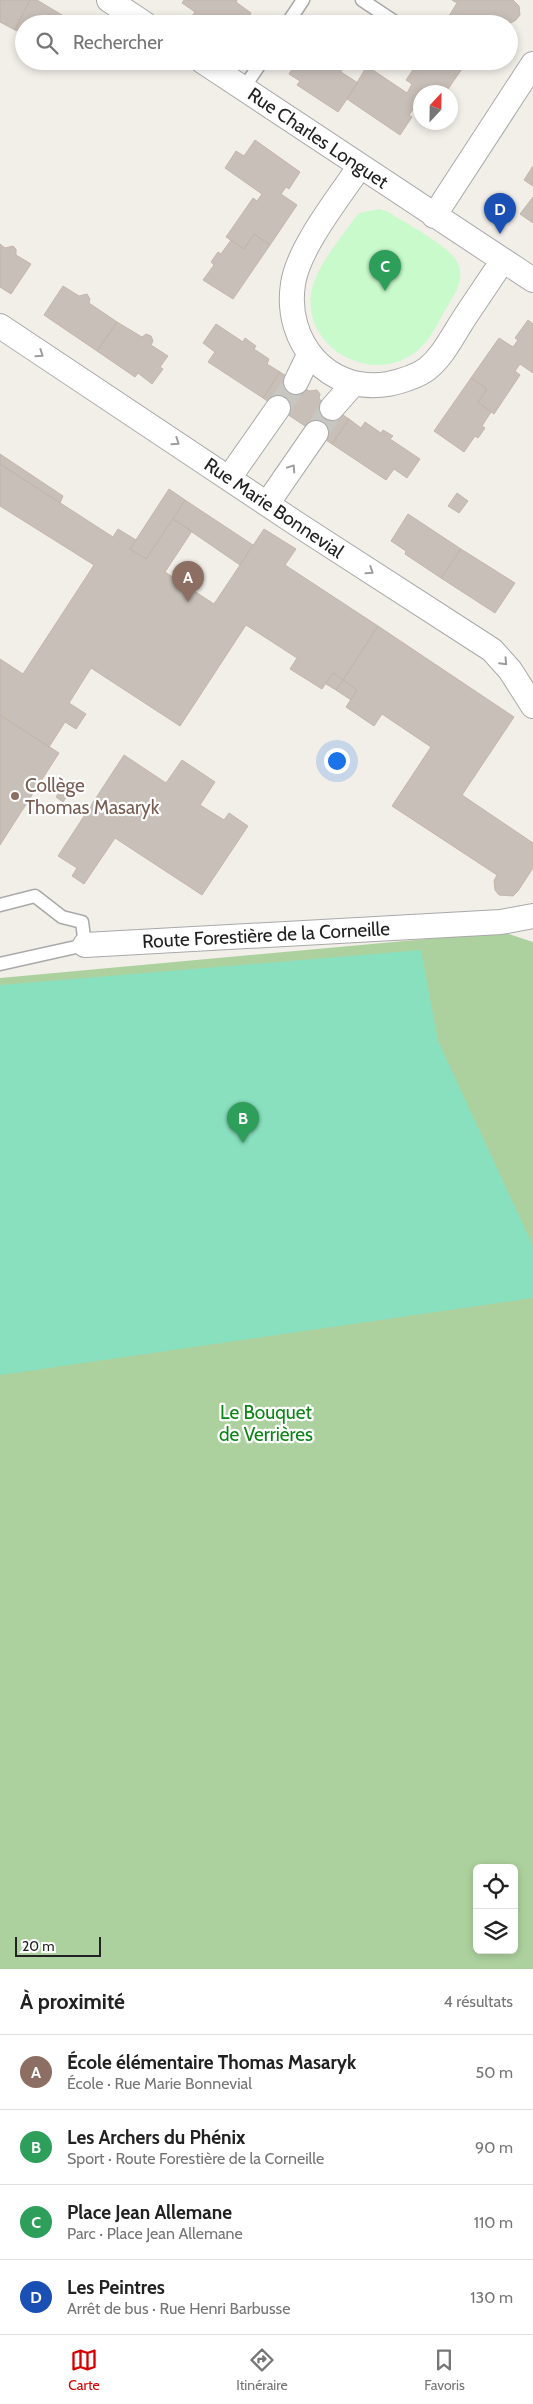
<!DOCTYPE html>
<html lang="fr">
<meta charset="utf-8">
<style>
:root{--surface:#fff;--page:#f6f6f6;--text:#222;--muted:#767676;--line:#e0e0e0;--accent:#d40000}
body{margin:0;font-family:Cabin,sans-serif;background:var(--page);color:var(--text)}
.controls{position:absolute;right:15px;bottom:15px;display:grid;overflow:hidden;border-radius:8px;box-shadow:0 2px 8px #0003}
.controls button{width:45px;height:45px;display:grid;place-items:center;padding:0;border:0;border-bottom:1px solid var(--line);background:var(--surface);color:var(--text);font:25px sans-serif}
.compass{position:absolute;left:413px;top:85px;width:45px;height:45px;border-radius:50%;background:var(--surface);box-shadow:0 2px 8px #0003;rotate:22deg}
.scale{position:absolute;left:15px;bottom:12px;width:86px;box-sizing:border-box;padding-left:5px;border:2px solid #222;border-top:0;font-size:14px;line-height:18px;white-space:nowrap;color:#222;-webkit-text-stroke:4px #fff;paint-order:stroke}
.you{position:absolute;left:336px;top:760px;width:18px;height:18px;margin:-12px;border:4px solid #fff;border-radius:50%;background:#1a73e8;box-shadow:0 0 0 8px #1a73e833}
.badge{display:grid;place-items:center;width:32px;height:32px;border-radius:50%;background:var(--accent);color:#fff;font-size:16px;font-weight:700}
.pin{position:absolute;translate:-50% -41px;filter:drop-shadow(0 1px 2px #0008)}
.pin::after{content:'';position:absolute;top:26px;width:18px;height:15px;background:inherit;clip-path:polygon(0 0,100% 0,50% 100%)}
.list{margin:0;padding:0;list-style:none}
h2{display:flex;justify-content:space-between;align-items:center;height:65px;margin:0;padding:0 20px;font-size:21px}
h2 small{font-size:16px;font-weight:400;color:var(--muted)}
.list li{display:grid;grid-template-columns:32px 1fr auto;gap:15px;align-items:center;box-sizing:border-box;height:75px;padding:0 20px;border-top:1px solid var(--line)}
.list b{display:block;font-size:19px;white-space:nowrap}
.list p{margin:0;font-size:16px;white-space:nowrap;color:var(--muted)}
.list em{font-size:16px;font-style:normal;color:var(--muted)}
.icon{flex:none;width:28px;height:28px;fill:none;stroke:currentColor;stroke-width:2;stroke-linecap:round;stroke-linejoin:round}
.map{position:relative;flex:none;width:533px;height:1969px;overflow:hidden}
.search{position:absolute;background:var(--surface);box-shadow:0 2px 8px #0003;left:15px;right:15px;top:15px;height:55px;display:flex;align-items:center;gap:12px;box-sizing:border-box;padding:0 18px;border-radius:28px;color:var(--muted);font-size:19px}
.sheet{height:365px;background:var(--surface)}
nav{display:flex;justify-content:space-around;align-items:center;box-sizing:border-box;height:70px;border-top:1px solid var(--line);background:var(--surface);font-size:14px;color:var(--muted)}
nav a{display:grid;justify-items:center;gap:2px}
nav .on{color:var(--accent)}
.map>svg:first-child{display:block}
</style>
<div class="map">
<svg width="533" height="1969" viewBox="0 0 533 1969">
<rect width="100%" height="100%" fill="#f2efe9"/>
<path fill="#add19e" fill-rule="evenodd" d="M503,932L533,942V1969H0V978ZM477,1868H514V1950H477Z"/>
<path fill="#c8facc" d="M379,209L388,212C404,222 447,245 456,260C466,277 457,291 448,305C438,323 430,342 413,354C370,384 304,348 311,294C315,267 339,241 354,219L360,213Z"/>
<path fill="#88e0be" d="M421,950L438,1041L533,1246V1298L0,1375V985Z"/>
<path fill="#c7bfb8" stroke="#c4b6ab" d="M0,0H30L15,30L0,22Z
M30,0H37L77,24H24V34L15,30Z
M184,0H237L236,2L251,13L250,16L262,24H204L192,16L195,12L182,3Z
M452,0H513L519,6L520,15L516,20L509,24L496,18L492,24H444L457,3Z
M297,61H325L331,65L338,63L342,66L341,72L358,83L338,112L297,85L300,81L289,74Z
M419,61L466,63L446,92H420V111L415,107L409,115L412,117L400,135L347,99L367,66L407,93L412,84L406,80Z
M255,140L300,172L289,189L286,187L281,194L297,205L270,245L254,234L244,249L226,237L253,198L257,201L262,194L225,168L236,151L244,156Z
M533,166V186L524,180Z
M533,197V223L520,214Z
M254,234L270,245L233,299L203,280L214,265L211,262L218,252L221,254L231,240L244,249Z
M0,244L5,248L13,246L16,249V255L31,264L11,294L0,287Z
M63,286L79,296L87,294L90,299L89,303L117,322L97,351L44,315Z
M528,320L533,324V373L520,364L515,371L520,375L494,414L478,402L487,389L471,378L499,338L513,347L518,340L515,338Z
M117,322L142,337L146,334L151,336L153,341L151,345L168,356L160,367L163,369L152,384L138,373L135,377L97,351Z
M216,324L243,342L245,338L256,346L254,349L269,359L267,364L280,372L263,398L208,362L215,352L203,343Z
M280,372L309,391L317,390L320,394L319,399L349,419L332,444L263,398Z
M471,378L487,389L478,402L491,412L482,426L485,428L478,438L475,436L464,452L434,431Z
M349,419L361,428L365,422L381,433L383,430L393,436L390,439L420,459L407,478L394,469L386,480L332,444Z
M0,454L63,496L60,503L0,464Z
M0,464L113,537L118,529L136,540L130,549L146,559L173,519L192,531L165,572L214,604L264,529L296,549L285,565L378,626L343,680L333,673L322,689L290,669L297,658L246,625L180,726L91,668L69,703L86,714L76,729L65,722L49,747L0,715V659L23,674L94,565L0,506Z
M169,489L185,500L146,559L130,549Z
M457,493L468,501L459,513L448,506Z
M185,500L253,545L240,565L173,519Z
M408,514L461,549L441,578L405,554L406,551L391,541Z
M461,549L515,583L495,613L441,578Z
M378,626L514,717L462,795L533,843V868L518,891L513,896L499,895L495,890L494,881L497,875L392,806L431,747L382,714L374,726L346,707L357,690L343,680Z
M333,673L343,680L336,690L326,684Z
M343,680L357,690L351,700L336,690Z
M0,715L59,753L0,845Z
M124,755L166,783L182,760L215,782L200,805L224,820L229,813L248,826L202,895L115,838L84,884L72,876L77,868L58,856Z
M64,784L72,789L63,802L56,797Z"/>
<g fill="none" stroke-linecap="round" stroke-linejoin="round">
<path stroke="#c8c6c1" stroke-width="24" stroke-dasharray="24 12" stroke-linecap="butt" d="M278,408L296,382
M316,433L332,408"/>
<g stroke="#a9a9a9" stroke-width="15">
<path id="service" d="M362,0L398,24
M287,24L303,0
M243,89L262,61
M0,905L35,896L62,917L82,922L85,945L0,964"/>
</g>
<g stroke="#a9a9a9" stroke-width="26">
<path id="minor" d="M109,0L145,24
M202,61L533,280
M360,166C340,196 298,248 293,284C284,342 328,394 388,384C402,381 416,377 427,369C443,356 452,337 463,320C476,300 490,280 503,260
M434,216L533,64
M0,326L297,524L492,650L510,670L533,706
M296,382L309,355
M332,408L354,383
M229,478L278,408
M267,504L316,433
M85,945L501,922L533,916"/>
</g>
<use href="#service" stroke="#fff" stroke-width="12"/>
<use href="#minor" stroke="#fff" stroke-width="24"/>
</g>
<defs><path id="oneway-chevron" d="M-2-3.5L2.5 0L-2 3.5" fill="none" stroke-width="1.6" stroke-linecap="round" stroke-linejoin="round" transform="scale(1.25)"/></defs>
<g stroke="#9c9c9c">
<use href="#oneway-chevron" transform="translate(40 354) rotate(34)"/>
<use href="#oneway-chevron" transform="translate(176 442) rotate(34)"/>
<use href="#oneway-chevron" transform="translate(292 468) rotate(-56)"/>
<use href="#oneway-chevron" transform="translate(370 571) rotate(33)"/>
<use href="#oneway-chevron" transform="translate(504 662) rotate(47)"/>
</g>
<circle fill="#8d6e63" stroke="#fff" stroke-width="2" cx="15" cy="796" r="5"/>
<g text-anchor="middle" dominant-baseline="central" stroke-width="4.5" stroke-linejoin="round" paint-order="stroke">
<g font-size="19" fill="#222" stroke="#fff">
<text transform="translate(318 138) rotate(34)">Rue Charles Longuet</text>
<text transform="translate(274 508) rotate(34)">Rue Marie Bonnevial</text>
<text transform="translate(266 935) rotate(-3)">Route Forestière de la Corneille</text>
</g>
<g font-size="19" fill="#785e54" stroke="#fff" text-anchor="start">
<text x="25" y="785">Collège<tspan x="25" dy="22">Thomas Masaryk</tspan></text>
</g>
<g font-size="19" fill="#0c8416" stroke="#fff">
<text x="266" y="1412">Le Bouquet<tspan x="266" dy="22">de Verrières</tspan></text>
</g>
</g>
</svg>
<div class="controls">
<button><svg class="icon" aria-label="locate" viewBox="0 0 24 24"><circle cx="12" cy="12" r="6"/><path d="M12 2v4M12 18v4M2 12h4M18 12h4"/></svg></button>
<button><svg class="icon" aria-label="layers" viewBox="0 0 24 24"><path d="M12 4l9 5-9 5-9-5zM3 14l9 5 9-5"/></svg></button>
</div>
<svg class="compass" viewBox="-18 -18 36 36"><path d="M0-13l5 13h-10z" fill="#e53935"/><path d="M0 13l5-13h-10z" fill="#767676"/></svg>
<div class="scale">20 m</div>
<div class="you"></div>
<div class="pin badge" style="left:188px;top:602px;background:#8d6e63">A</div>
<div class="pin badge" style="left:243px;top:1143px;background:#2e9e5b">B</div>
<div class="pin badge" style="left:385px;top:291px;background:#2e9e5b">C</div>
<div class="pin badge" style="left:500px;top:234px;background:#1a4fb4">D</div>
<div class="search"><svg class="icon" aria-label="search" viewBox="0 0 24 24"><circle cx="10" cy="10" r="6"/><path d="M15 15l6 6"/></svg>Rechercher</div>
</div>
<section class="sheet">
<h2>À proximité<small>4 résultats</small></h2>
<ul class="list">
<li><span class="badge" style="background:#8d6e63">A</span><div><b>École élémentaire Thomas Masaryk</b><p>École · Rue Marie Bonnevial</p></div><em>50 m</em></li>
<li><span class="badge" style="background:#2e9e5b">B</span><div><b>Les Archers du Phénix</b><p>Sport · Route Forestière de la Corneille</p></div><em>90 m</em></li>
<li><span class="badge" style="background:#2e9e5b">C</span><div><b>Place Jean Allemane</b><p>Parc · Place Jean Allemane</p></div><em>110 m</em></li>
<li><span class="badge" style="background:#1a4fb4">D</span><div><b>Les Peintres</b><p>Arrêt de bus · Rue Henri Barbusse</p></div><em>130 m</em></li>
</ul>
</section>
<nav>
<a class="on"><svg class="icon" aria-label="map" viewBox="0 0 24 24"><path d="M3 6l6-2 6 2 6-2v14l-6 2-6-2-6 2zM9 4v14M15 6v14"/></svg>Carte</a>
<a><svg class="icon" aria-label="directions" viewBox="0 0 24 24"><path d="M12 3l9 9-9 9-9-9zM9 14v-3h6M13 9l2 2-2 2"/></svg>Itinéraire</a>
<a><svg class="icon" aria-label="saved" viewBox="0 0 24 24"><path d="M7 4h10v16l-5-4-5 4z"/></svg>Favoris</a>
</nav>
